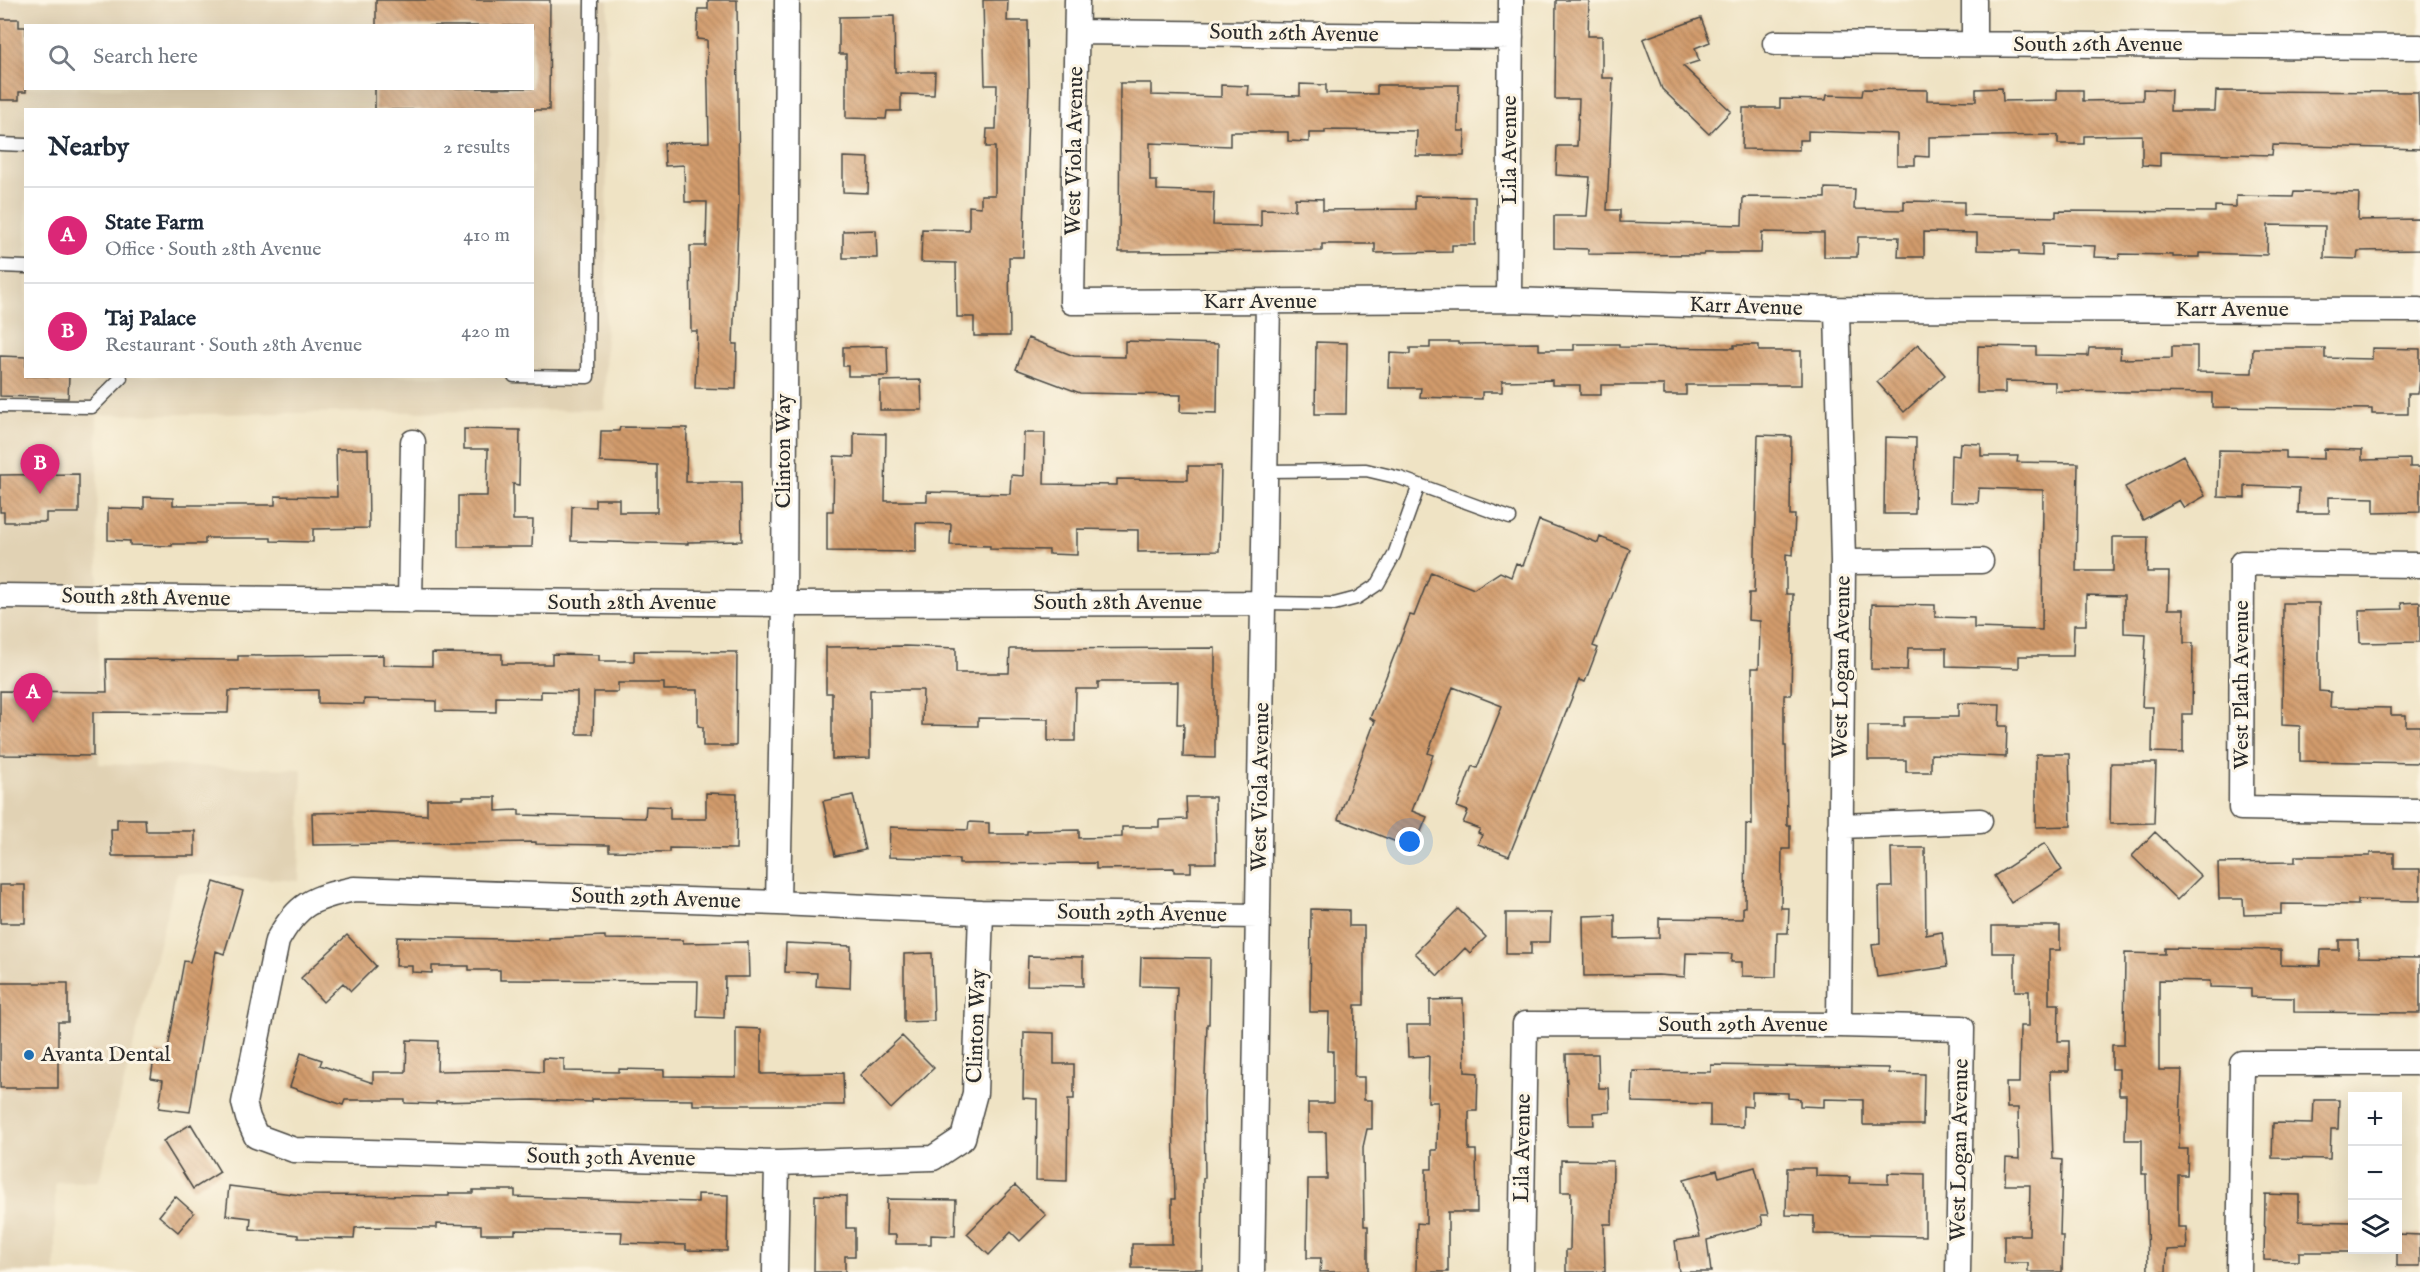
<!DOCTYPE html>
<meta charset="utf-8">
<style>
:root{--surface:#fff;--page:#f6f6f7;--text:#1f2937;--muted:#747a83;--line:#e0e1e3;--accent:#db2777}
body{margin:0;font-family:"IM FELL English",serif;background:var(--page);color:var(--text)}
.controls{position:absolute;right:18px;bottom:18px;display:grid;overflow:hidden;border-radius:0px;box-shadow:0 6px 24px #0002}
.controls button{width:54px;height:54px;display:grid;place-items:center;padding:0;border:0;border-bottom:2px solid var(--line);background:var(--surface);color:var(--text);font:30px sans-serif}
.you{position:absolute;left:1410px;top:842px;width:21px;height:21px;margin:-15px;border:4px solid #fff;border-radius:50%;background:#1a73e8;box-shadow:0 0 0 9px #1a73e833}
.badge{display:grid;place-items:center;width:39px;height:39px;border-radius:50%;background:var(--accent);color:#fff;font-size:20px;font-weight:700}
.pin{position:absolute;translate:-50% -50px;filter:drop-shadow(0 2px 3px #0008)}
.pin::after{content:'';position:absolute;top:32px;width:21px;height:18px;background:inherit;clip-path:polygon(0 0,100% 0,50% 100%)}
.list{margin:0;padding:0;list-style:none}
h2{display:flex;justify-content:space-between;align-items:center;height:78px;margin:0;padding:0 24px;font-size:26px}
h2 small{font-size:20px;font-weight:400;color:var(--muted)}
.list li{display:grid;grid-template-columns:39px 1fr auto;gap:18px;align-items:center;box-sizing:border-box;height:96px;padding:0 24px;border-top:2px solid var(--line)}
.list b{display:block;font-size:22px;white-space:nowrap}
.list p{margin:0;font-size:20px;white-space:nowrap;color:var(--muted)}
.list em{font-size:20px;font-style:normal;color:var(--muted)}
.icon{flex:none;width:33px;height:33px;fill:none;stroke:currentColor;stroke-width:2;stroke-linecap:round;stroke-linejoin:round}
.map{position:relative;flex:none;width:2420px;height:1272px;overflow:hidden}
.search{position:absolute;background:var(--surface);box-shadow:0 6px 24px #0002;left:24px;top:24px;width:510px;height:66px;display:flex;align-items:center;gap:15px;box-sizing:border-box;padding:0 21px;border-radius:0px;color:var(--muted);font-size:22px}
.panel{position:absolute;background:var(--surface);box-shadow:0 6px 24px #0002;left:24px;top:108px;width:510px;height:270px;border-radius:0px}
.map>svg:first-child{display:block}
</style>
<div class="map">
<svg width="2420" height="1272" viewBox="0 0 2420 1272">
<defs>
<pattern id="building-back-hatch" width="6" height="6" patternUnits="userSpaceOnUse" patternTransform="scale(1.5)"><rect width="6" height="6" fill="#d29b6c"/><path d="M-1 5l2 2M0 0l6 6M5-1l2 2" fill="none" stroke="#ab7f59"/></pattern>
</defs>
<rect width="100%" height="100%" fill="#fcf5e5"/>
<filter id="ink" filterUnits="userSpaceOnUse"><feTurbulence type="fractalNoise" baseFrequency=".0167" numOctaves="2"/><feDisplacementMap in="SourceGraphic" scale="12" xChannelSelector="R" yChannelSelector="G"/><feConvolveMatrix kernelMatrix="1 2 1 2 8 2 1 2 1" color-interpolation-filters="sRGB"/></filter>
<filter id="wash" filterUnits="userSpaceOnUse"><feTurbulence type="fractalNoise" baseFrequency=".008" numOctaves="4" result="noise"/><feDisplacementMap in="SourceGraphic" scale="24" xChannelSelector="R" yChannelSelector="G"/><feGaussianBlur stdDeviation="1.35" result="paint"/><feColorMatrix in="noise" values="0 0 0 0 0 0 0 0 0 0 0 0 0 0 0 0 0 1.4 0 .05"/><feComposite in="paint" operator="in"/></filter>
<g filter="url(#wash)">
<rect width="100%" height="100%" fill="#efe3c4"/>
<path fill="#e1d2b4" fill-rule="evenodd" d="M0,0H608L605,410L97,415L99,764L302,769L299,881L177,873L99,1181L55,1182V1272H0ZM26,26H532V88H26ZM26,110H532V376H26Z"/>
<g id="blocks">
<path fill="url(#building-back-hatch)" d="M376,0H550L549,110H375V88H532V26H376Z
M708,0H737L739,201L733,344H737L736,389L695,388L697,331H691L690,246H706L707,202H685L684,165L665,166L664,143L709,142L707,40L697,39L698,9H708Z
M983,0H1008L1007,21H1028L1029,85L1023,257H1009L1010,336H974V317H957L956,263L921,262L922,229L969,230V206L981,207V195H995V147H986L987,129H996L997,85H985Z
M1556,0H1589L1588,36H1602V78H1613L1607,210H1620V222L1742,225L1743,197L1825,198V188L1855,189L1854,209L1904,210V201L1964,202V215L2056,217V211L2215,212V206L2236,207V196L2293,197L2294,192L2359,193L2358,220L2420,219V250L2358,251L2357,259L2324,258L2325,226L2268,225L2267,255L2199,253V257H2173V255L2120,254L2119,258L2094,257L2095,246L2042,244V256L2019,255V251L1977,250V233L1924,232V257H1898L1899,237H1858L1857,257H1824V233L1762,232L1761,253H1704V255L1588,254V249L1554,248V216H1587L1590,177L1556,175L1557,146H1577L1579,99H1555Z
M894,16L895,72H935L934,95L901,94V111H887L886,119L846,118V54H839V17Z
M1701,18L1710,42L1695,48L1699,61L1683,66L1731,111L1709,134L1662,89L1643,39Z
M0,19H19V27H26V92H19V100H0Z
M1120,83H1151V95L1221,97V85L1249,86L1248,95L1300,96V84L1326,85V93L1377,94V85H1459L1458,131H1465L1464,156H1416L1417,131L1325,130V133H1309V142L1288,141V132H1230V146L1150,143V181H1157V190L1214,192L1213,225L1261,226V209L1295,210V198L1323,199V210L1415,209V196L1475,197V245H1452V252L1375,253V244H1322V251L1119,252Z
M2002,88L2003,101L2057,100V90H2083V101L2143,100V89L2171,90L2170,111H2215L2216,91L2418,92L2420,149L2273,145L2272,155L2160,152V166L2142,165V135L2084,136V144H2058V135L1929,137V157L1915,156V165H1897V134L1808,131V140H1799V150L1742,149L1743,108H1780V99L1826,100L1827,95L1862,96L1863,89L1927,90V100L1976,101V89Z
M843,157L869,158L868,193L843,192Z
M876,230L877,258H843V231Z
M1028,338L1074,356L1125,357V341L1218,344L1217,413L1180,412L1181,395L1080,393L1016,369Z
M1316,342L1347,343L1346,414H1315Z
M1430,342H1458V344L1539,343V350H1574V344H1619V347L1734,348V345H1759V351H1801V385H1686V395H1664V385H1601V395H1580V385H1552V380L1502,381V392H1482V399L1420,397L1421,388H1389L1390,353L1410,354V348H1430Z
M1918,344L1945,375L1904,412L1877,382Z
M887,346L888,376H848V366H843V347Z
M1978,346L2036,347V355L2088,356L2089,348H2121L2120,359L2172,358V346H2197V372L2252,373L2253,348H2325V358L2372,359V348L2420,349V379L2418,394H2408V414H2372V409L2212,407V393L2055,391V382L2005,381V393H1977Z
M0,356L26,357V376H69L68,398L0,396Z
M921,380L922,410H880V381Z
M620,427L687,428L686,482H741L742,541L688,542V544L571,541L572,506L595,507V499H619V512H657V465L600,462L601,431H619Z
M464,429L520,430L519,485L513,484V520H533L532,547H458V496H487L488,449H464Z
M854,433L886,434L885,501H927V492L1010,494L1011,475L1023,476L1024,433H1045L1044,484L1117,485V479L1188,480V466H1221L1219,551L1138,552V530L1077,529V555L1049,554V550L990,549V546L950,545L951,524L916,523V552L827,551V511H833L834,456L854,457Z
M1758,435L1791,436L1790,515H1795L1793,555L1786,554V594H1793L1791,695H1784V746H1786L1787,825H1790V849H1782L1781,908H1789L1788,933H1777L1776,977L1742,976V962H1731L1732,954L1686,953L1685,977L1658,975L1584,976L1583,916L1615,915V939L1659,938V918L1743,919V907H1745L1746,824L1752,825V668H1759L1760,621L1748,620L1749,593H1754Z
M1885,437L1916,438L1915,514H1884Z
M1960,443L1981,444V456H2018L2017,462L2078,463L2076,571H2113V537H2148L2147,572H2169L2168,609H2184V643H2193L2192,714H2183V753L2152,752L2153,707H2142L2146,634L2124,633V596L2086,595V625H2074L2073,656H2019V668L1946,666V648H1908L1907,670L1871,669L1872,604L1935,605V617L1974,618V628L2042,630L2043,490L1979,488L1978,503L1950,502L1951,455L1959,456Z
M336,449H368L369,528L313,529V542L271,541V538H205V544H172V546L130,545V541L108,540V508L144,509V497L173,498V505H275V496L337,497Z
M2324,449L2362,450V460L2410,459V467H2420V512L2374,513V498L2329,497V513H2298L2299,488L2245,486V498L2218,497L2219,450L2286,451V458L2324,459Z
M2183,455L2205,496L2184,508L2179,500L2143,520L2125,487Z
M79,474V513H46V522H4V512H0V475Z
M1539,520L1598,543L1600,537L1630,549L1593,646L1598,648L1585,682L1579,680L1509,856L1478,844L1482,835L1478,833L1480,829L1463,823L1468,811L1457,807L1472,766L1477,768L1502,706L1453,687L1428,753L1433,755L1412,811L1427,817L1419,836L1404,830L1399,843L1338,819L1375,721L1370,718L1410,615L1414,616L1431,572L1474,589L1500,572L1511,577L1516,563L1523,566Z
M2420,602V642L2360,643L2359,610L2402,609L2401,603Z
M2283,603H2319V691L2331,692L2330,707L2391,708V715H2406V726H2420V763L2300,761V726L2282,725Z
M905,646L956,648V673H1009L1010,649L1215,648V758L1183,757L1184,724H1177L1178,682H1098V689H1076L1075,741H1048V719L978,718V726L922,725L923,690H870V758L832,759V693H826V647Z
M634,651L737,652L736,746H703V727L698,726V690H664V683H618V692H594L593,734H577V692L541,691V698L496,697V712L436,711V701L364,699V704L318,703V690L229,691L228,713L93,712V756L0,755V691L107,692L106,659L238,660V656L383,655V665L432,666V653L502,654V664H552V654L599,655V661H634Z
M1958,703L2000,704L1999,726H2007L2006,757L1931,754V772H1906V760H1868V726H1904V717H1958Z
M2036,754H2069L2071,826L2036,827Z
M2111,763H2156L2154,823L2110,824Z
M706,793L737,794L736,849L669,848V852L609,851V845L536,844V842L313,845L312,813L369,812L427,815V799H463V797H496V811L519,810V815L645,818L646,806L670,807V819H706Z
M853,795L865,850L835,856L823,801Z
M1186,797H1215L1216,863H1191V872H1174V868L1096,869V863L959,864V859L889,857L890,827L968,830L969,822L989,823V834H1027V831L1079,830V838L1122,837V827H1159V820L1187,819Z
M117,819H145L146,831H195V856H112L111,829H117Z
M2155,832L2201,876L2177,900L2132,856Z
M2045,843L2062,870L2011,903L1994,876Z
M1891,848H1925L1926,935L1942,932L1947,967L1877,977L1872,945L1880,944L1879,887H1892Z
M2370,853H2394V869H2420V901L2358,900V905L2281,904V914L2244,915L2243,899H2219L2218,863L2295,862V856H2370Z
M214,882L243,891L224,954L216,951L190,1112L159,1108L163,1080L151,1078L155,1052L167,1054L184,961L190,962Z
M0,885H25V923H0Z
M1311,909L1349,910V926H1364V1005H1355L1354,1077H1364V1100H1372V1129H1367L1363,1147L1364,1226H1368V1271L1320,1272L1321,1258H1307L1308,1179H1327L1326,1132H1308V1103H1333V1051H1328L1329,1012H1310Z
M1458,909L1486,937L1470,953L1465,948L1438,976L1415,953Z
M1506,913H1551L1550,942H1531V954H1506Z
M1992,926H2060V950H2049V1004H2059L2058,1041H2069V1071H2050L2053,1159L2062,1160L2060,1236H2063L2062,1272H2028V1263H2004V1235H2029L2030,1185H2005L2006,1158L2019,1159L2018,1108H2007L2006,1083H2019L2020,1026H2029V991H2015V953H1992Z
M347,935L376,966L351,991L343,983L323,1002L301,978Z
M605,936V939L683,940V943L748,942L749,977H725L724,1018L697,1017L698,981L500,980V970H469V966H432V973L412,972V966H396L397,937L549,940V938Z
M2339,940H2358V957L2420,958V1013L2294,1012V998L2251,997V988L2210,987V981L2159,980V1070H2182L2179,1149H2188L2187,1175H2178V1227H2186L2187,1249L2167,1250L2166,1272H2148L2146,1174H2142V1140H2125L2126,1095H2119V1069H2112V1045H2124L2125,953L2165,954V948L2281,950V965L2320,966L2321,950H2339Z
M786,943L851,946L850,988L816,986L817,973L785,972Z
M932,953L934,1021L904,1022V954Z
M1028,956L1083,957V986L1027,985Z
M1141,957L1210,958L1209,1024H1207L1204,1101L1205,1178H1203L1202,1269L1132,1268V1244H1172V1199H1175L1173,1120L1177,987L1140,986Z
M0,983H68V1022H58V1088H0Z
M1463,999L1465,1072L1478,1073L1477,1111H1469V1150H1476L1477,1212H1448V1272H1416L1417,1223L1426,1224V1169H1432V1150H1437L1438,1102H1428L1429,1056L1408,1057L1407,1025H1430V1000Z
M736,1028L761,1029V1074L843,1073L844,1105H693V1100L592,1099V1102L534,1100L436,1102V1104L405,1103V1100H345L343,1105L290,1087L301,1053L322,1060L320,1065L373,1083V1072H406L407,1040L438,1041L437,1071L508,1070L543,1072V1058L564,1059V1071L619,1072V1069L664,1070V1076L736,1077Z
M1024,1032L1054,1033V1064H1074V1099H1068L1067,1181L1036,1180L1037,1099L1023,1098Z
M902,1036L934,1068L891,1109L860,1075Z
M1566,1054H1598L1599,1088H1609L1610,1112L1593,1113L1594,1125H1568Z
M1711,1065L1889,1068V1073L1924,1074L1923,1125H1863V1100L1824,1099V1107L1800,1106V1099L1788,1098V1093L1752,1092V1107L1743,1106V1127L1710,1126V1104L1632,1102L1633,1071L1711,1072Z
M2314,1100H2339L2338,1129H2331L2330,1159L2272,1158L2273,1123L2313,1124Z
M191,1124L220,1172L193,1189L163,1141Z
M1561,1160L1613,1161L1612,1224H1604L1605,1272H1566V1250H1570L1571,1192H1561Z
M1755,1167L1768,1215H1761L1763,1225L1707,1240L1711,1272H1679L1675,1241L1700,1237L1684,1179L1717,1170L1719,1177Z
M1787,1168H1816V1176L1850,1177L1849,1183L1888,1184V1173L1925,1174V1236L1814,1234V1216L1786,1215Z
M1015,1185L1046,1215L1020,1241L1011,1232L989,1255L967,1234Z
M229,1186L300,1195L449,1196V1193H473V1190H515V1197L698,1202V1194L728,1195L727,1251L686,1250V1245L621,1243L622,1232L515,1230V1234H481V1225L437,1224V1228L365,1227L355,1228L354,1239L298,1238V1235L250,1229L251,1218L226,1215Z
M2265,1194L2299,1195V1221L2352,1222V1252H2299V1261L2264,1260Z
M815,1195L846,1196V1228H855V1256H845V1272H814Z
M175,1196L194,1213L178,1232L159,1216Z
M887,1199L956,1200L955,1236L931,1235V1244H896V1235H886Z
M2397,1234L2420,1235V1266H2397Z"/>
</g>
</g>
<g filter="url(#ink)">
<use href="#blocks" fill-opacity="0" stroke="#484742" stroke-width="1.5"/>
<g fill="none" stroke-linecap="round" stroke-linejoin="round">
<g stroke="#484742" stroke-width="15">
<path id="service" d="M0,144L26,145
M0,266L26,267
M514,376L588,377L591,0
M0,406L92,407L121,378
M1266,471L1366,470L1400,478L1510,518
M1264,603L1334,604L1357,598L1378,584L1394,555L1419,485"/>
</g>
<g stroke="#484742" stroke-width="27">
<path id="minor" d="M1077,0L1072,302L1509,300L1837,309L2420,310
M1077,32L1511,37
M1775,43L2420,47
M1974,44V0
M1509,300L1511,0
M1837,309L1843,562L1839,1025
M1843,562L1981,561
M2420,565L2242,563L2241,808L2420,811
M0,596L784,604L1264,603
M410,601L413,442
M1840,826L1980,821
M778,903L784,604L787,0
M981,912L975,1093L963,1138L933,1158L777,1163L294,1150L256,1136L248,1118L244,1103L277,941C298,903 312,898 354,889L778,903L981,912L1258,916
M775,1272L777,1163
M1252,1272L1268,302
M1521,1272L1525,1024L1839,1025L1962,1028L1958,1272
M2239,1272L2242,1063H2420"/>
</g>
<use href="#service" stroke="#fff" stroke-width="12"/>
<use href="#minor" stroke="#fff" stroke-width="24"/>
</g>
</g>
<circle fill="#1f6fb2" stroke="#fcf5e5" stroke-width="2" cx="29" cy="1055" r="6"/>
<g text-anchor="middle" dominant-baseline="central" stroke-width="6" stroke-linejoin="round" paint-order="stroke">
<g font-size="22" fill="#2b2b2b" stroke="#fcf5e5">
<text transform="translate(1294 34) rotate(1)">South 26th Avenue</text>
<text x="2098" y="45">South 26th Avenue</text>
<text transform="translate(1510 150) rotate(-90)">Lila Avenue</text>
<text transform="translate(1075 151) rotate(-89)">West Viola Avenue</text>
<text x="1260" y="302">Karr Avenue</text>
<text transform="translate(1746 307) rotate(2)">Karr Avenue</text>
<text x="2232" y="310">Karr Avenue</text>
<text transform="translate(784 451) rotate(-90)">Clinton Way</text>
<text transform="translate(146 598) rotate(1)">South 28th Avenue</text>
<text x="632" y="603">South 28th Avenue</text>
<text x="1118" y="603">South 28th Avenue</text>
<text transform="translate(1842 667) rotate(-89)">West Logan Avenue</text>
<text transform="translate(2242 685) rotate(-90)">West Plath Avenue</text>
<text transform="translate(1261 787) rotate(-89)">West Viola Avenue</text>
<text transform="translate(656 899) rotate(2)">South 29th Avenue</text>
<text transform="translate(1142 914) rotate(1)">South 29th Avenue</text>
<text x="1743" y="1025">South 29th Avenue</text>
<text transform="translate(977 1026) rotate(-88)">Clinton Way</text>
<text transform="translate(1523 1148) rotate(-89)">Lila Avenue</text>
<text transform="translate(1960 1150) rotate(-89)">West Logan Avenue</text>
<text transform="translate(611 1158) rotate(1)">South 30th Avenue</text>
</g>
<g font-size="22" fill="#2b2b2b" stroke="#fcf5e5" text-anchor="start">
<text x="41" y="1055">Avanta Dental</text>
</g>
</g>
</svg>
<div class="controls">
<button>+</button>
<button>−</button>
<button><svg class="icon" aria-label="layers" viewBox="0 0 24 24"><path d="M12 4l9 5-9 5-9-5zM3 14l9 5 9-5"/></svg></button>
</div>
<div class="you"></div>
<div class="pin badge" style="left:33px;top:723px">A</div>
<div class="pin badge" style="left:40px;top:494px">B</div>
<div class="search"><svg class="icon" aria-label="search" viewBox="0 0 24 24"><circle cx="10" cy="10" r="6"/><path d="M15 15l6 6"/></svg>Search here</div>
<section class="panel">
<h2>Nearby<small>2 results</small></h2>
<ul class="list">
<li><span class="badge">A</span><div><b>State Farm</b><p>Office · South 28th Avenue</p></div><em>410 m</em></li>
<li><span class="badge">B</span><div><b>Taj Palace</b><p>Restaurant · South 28th Avenue</p></div><em>420 m</em></li>
</ul>
</section>
</div>
